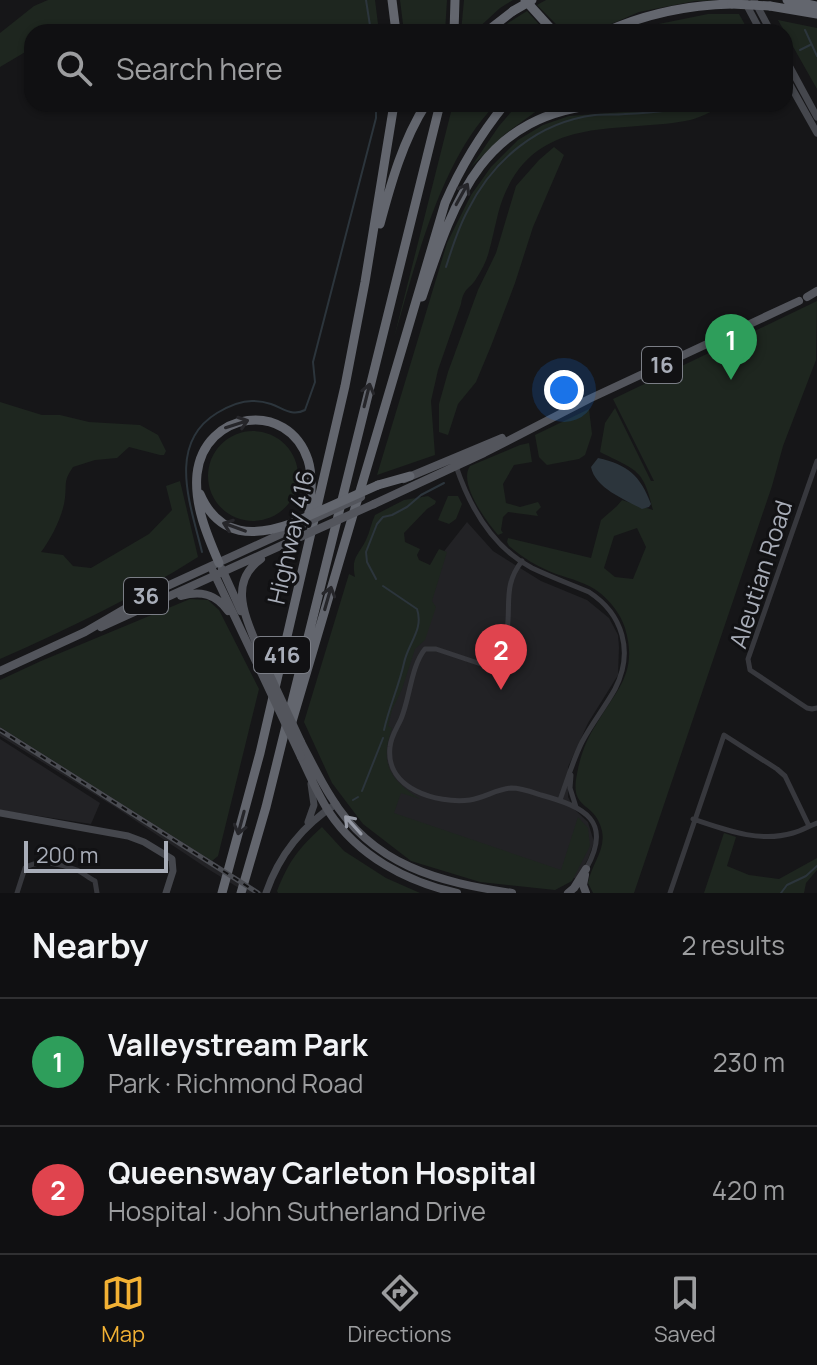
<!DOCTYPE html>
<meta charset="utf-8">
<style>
:root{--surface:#101012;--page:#1e1e20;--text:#f1f3f6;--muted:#9c9d9f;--line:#303032;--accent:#f2b134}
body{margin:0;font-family:Manrope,sans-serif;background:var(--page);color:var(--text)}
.scale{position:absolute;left:24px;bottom:20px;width:144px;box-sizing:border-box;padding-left:8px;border:4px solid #a8adb8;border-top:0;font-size:22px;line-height:28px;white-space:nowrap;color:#a8adb8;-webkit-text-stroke:6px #111113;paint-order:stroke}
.you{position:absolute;left:564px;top:390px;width:28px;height:28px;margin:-20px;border:6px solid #fff;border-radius:50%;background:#1a73e8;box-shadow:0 0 0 12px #1a73e833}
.badge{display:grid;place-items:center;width:52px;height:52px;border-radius:50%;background:var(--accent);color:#fff;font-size:26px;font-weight:700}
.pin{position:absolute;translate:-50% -66px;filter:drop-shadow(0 2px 4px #0008)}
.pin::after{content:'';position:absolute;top:42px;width:28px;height:24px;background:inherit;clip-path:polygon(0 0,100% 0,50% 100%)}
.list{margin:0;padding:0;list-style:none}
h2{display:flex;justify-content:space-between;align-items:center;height:104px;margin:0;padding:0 32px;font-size:34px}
h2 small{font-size:26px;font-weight:400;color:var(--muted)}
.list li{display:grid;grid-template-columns:52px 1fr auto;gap:24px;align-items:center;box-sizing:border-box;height:128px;padding:0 32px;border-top:2px solid var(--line)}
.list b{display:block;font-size:30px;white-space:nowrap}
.list p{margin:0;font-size:26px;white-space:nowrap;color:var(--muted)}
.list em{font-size:26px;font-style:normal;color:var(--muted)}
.icon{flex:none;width:44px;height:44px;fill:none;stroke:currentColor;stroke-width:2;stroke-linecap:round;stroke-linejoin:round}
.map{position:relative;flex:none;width:817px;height:893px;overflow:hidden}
.search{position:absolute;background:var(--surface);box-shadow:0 2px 6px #0004;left:24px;right:24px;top:24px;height:88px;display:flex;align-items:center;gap:20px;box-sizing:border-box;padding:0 28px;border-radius:24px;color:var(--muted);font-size:30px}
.sheet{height:360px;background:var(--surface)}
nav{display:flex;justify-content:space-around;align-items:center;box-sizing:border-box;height:112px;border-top:2px solid var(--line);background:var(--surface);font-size:22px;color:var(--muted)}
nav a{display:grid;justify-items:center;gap:4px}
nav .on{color:var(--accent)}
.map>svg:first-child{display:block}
</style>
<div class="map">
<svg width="817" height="893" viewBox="0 0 817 893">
<rect width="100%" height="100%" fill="#161618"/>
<path fill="#222225" d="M467,522L493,551L541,581L587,600L609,618L618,635L619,647L618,675L588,723L568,767V797L575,810L588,822L594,842L588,859L577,878L561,880L388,822L382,775L388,706L438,559Z
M0,727L87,782L263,893H247L208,869L115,807L0,736Z
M0,739L100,803L91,824L0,810Z"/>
<path fill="#1e261f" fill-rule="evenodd" d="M48,0H375L379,32H70L61,31L32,32V48L0,67V33L34,6Z
M400,0H447L445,32H404Z
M464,0H513L500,8L474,32H461Z
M546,0H722L695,1L639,12L593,32H564L537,5Z
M527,11L546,32H499L508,23Z
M708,14H739L749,32H629L639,28Z
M778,20L817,28V89Z
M453,104H496C440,160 416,263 394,338Z
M518,104H560L538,110L505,134L471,167L499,126Z
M689,104H725C712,111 699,119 685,121C618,133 541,115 506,191C497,210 495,231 489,251C487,260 482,270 476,279C469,290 464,287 461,304L438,370L431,401L435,455L377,475L447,243L471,195L491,167L518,140L543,125L569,116L649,110Z
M554,147L564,155L533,227L515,283L491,346L476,382L458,404L448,435L439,432V404L448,372L478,290L496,253L516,186L539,160Z
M817,301L816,360L783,446L772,486L634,893H593L588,883C591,865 606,850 602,831C595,800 569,812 577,774C580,756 587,738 597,723C618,688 638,672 625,628C621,615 611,602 600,593C588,583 571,579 556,574C538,567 523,558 509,546L507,542L508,538L591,558L601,520L617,506L622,500L653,510C643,468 637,471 600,452L605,423L615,408L651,481H654L613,399ZM637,528L646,547L633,579L615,577L604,568L614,536Z
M0,402L42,415H60L89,422L140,425L158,435L166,451L164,455H160L129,447L117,458L95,460L73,467C63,482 67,482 65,498C63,516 51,539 41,552L63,555L73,566L91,568L149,534L172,510L166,486L180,481L198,557C135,597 68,629 0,659Z
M589,409L592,434L585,455L579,459L547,465L539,457L535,435Z
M208 476a45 45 0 1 1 90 0a45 45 0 1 1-90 0Z
M529,443L532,462L514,465L503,484L506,503L520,507L538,502L541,507L536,512L538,516L508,512L503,517L501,530L503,533L498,535C486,521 458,483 470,466L520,445Z
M428,496L436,501L435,504L427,509L404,533L405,542L420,549L417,555L419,560L430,565L439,549L447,552L432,601L436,607L425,640L415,649L402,689L392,710L388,726L392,728C379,764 390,780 420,799L401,793L394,813L561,870L578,817L588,828L590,846L572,881L555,890L480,882L411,861L363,824L332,783L304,722L349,574L355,577C351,557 358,556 366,540C370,532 371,523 375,515L404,500Z
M448,496H458L462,504L456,519L449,524L438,520Z
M190,599L208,600L219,610L259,689L218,856L212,861L0,727V680L41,661Z
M322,827L344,851L386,878L420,893H278L277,891C289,861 298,849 322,827Z
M724,833L736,837L727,866L749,875L779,879L817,858V870L806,883L804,893H704Z"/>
<path fill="#2c353c" d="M598,458C628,465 640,475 651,504L649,507L642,509C624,499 595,488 591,467Z"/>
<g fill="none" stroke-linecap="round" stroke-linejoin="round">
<path stroke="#2c353c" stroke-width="2" d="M366,0L371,32
M805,30L817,56
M800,50L810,45
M446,267C452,248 458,228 468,210C493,160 538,122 595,115C605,114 615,115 625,114C650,113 674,111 698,104
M202,552C191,506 166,444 217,413C227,407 240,401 252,401C258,401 265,402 271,404C283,408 292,417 305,410L315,382L313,362L376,118V104
M376,579L367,562L366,552L377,524L383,517L392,515L407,507L421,495L444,483
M383,586L417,609C424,630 408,643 404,663C399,686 389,707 384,730
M362,791L383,738
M353,800L358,797
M781,893L787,885L806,876L817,866"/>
<path stroke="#37383d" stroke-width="5" d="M817,461L748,659L750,670L807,708L812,709L817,708
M456,466C470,508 492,547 532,568C551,577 570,584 589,592C623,614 634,652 615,689C605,707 592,723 582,742C573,760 567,781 560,800
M522,561C503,585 511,604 507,631C504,644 498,656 493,668L436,649H425C411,666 410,698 401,719C397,728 391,736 390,747C385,789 437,804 470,800C484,798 497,789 511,788C522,788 532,792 541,795C585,807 613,821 586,869
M571,775L570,788L576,807
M693,819C726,830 759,843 793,833C801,831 809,826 817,823
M17,893L25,868C37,858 63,865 77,870C83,873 89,878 95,881L97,893
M670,893L724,735L777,769L785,776L809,826"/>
<path stroke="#45474d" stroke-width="7" d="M744,0L761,32
M754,0L771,32
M785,58L817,117
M785,76L817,133
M0,813L128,836L144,842L172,859L173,871L166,893
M308,822L314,805L311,784
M266,893C279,855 302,826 336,804"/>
<path stroke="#53555c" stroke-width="8" d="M807,297L817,291
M404,479L502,438
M374,504L484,453L589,399L799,301
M222,569L241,611
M213,571L260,670
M181,596C201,590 216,594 228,611
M101,627L289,542
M261,656C249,623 225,584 261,559
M0,671L85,632L152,593L292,529
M301,742C311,761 320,780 331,797C373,866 439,882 512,893
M301,757C310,776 318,795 329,812C358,856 407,882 457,893
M585,875L583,885L586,893
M568,893L574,888L586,869"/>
<path stroke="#63666e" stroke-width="9" d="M392,0L396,32
M525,0L554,32
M787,0L817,6
M770,6L817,14
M454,32L455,0
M486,32L513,11
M605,32C645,14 689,5 732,4
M380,224C391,183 403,140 426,104
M422,297C455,198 482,114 604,104
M378,485L410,476
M200,494C219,538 255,537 293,523
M219,563C207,535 194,505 197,474C204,411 288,399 308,460C314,479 310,502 308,521
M291,725L445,203C461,166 480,135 505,104
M222,893L260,753L345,386L365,282L394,104
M241,893L266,807L440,104"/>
<g stroke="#4a4c52" stroke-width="5">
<path id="rail" d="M0,730L258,893"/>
</g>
<use href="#rail" stroke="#111113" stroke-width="2" stroke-dasharray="6" stroke-linecap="butt"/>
<path stroke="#53555c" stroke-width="8" d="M292,529L361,497
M289,542L374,504
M261,656L301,742
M260,670L301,757"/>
<path stroke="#63666e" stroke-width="9" d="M732,4L770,6
M513,11L532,0
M293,523L378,485"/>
</g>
<defs><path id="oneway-shaft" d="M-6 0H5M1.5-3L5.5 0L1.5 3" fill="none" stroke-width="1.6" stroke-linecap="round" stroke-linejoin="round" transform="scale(2)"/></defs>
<g stroke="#26262a">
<use href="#oneway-shaft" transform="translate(462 194) rotate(-61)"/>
<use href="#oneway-shaft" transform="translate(367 395) rotate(-76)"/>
<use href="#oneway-shaft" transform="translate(237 424) rotate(-18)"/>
<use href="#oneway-shaft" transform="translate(234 527) rotate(-160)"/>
<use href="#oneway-shaft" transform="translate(328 598) rotate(-74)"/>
<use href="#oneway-shaft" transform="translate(241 823) rotate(105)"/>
</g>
<use stroke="#979ba6" href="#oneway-shaft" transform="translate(353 825) rotate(-132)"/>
<g text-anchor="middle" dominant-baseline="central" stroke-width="6" stroke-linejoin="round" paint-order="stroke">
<g fill="#111113" stroke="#7b7e86" stroke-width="2">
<rect x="642" y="347" width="40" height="36" rx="6"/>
<rect x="124" y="578" width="44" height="36" rx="6"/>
<rect x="254" y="637" width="56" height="36" rx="6"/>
</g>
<g font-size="22" font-weight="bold" fill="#a8adb8">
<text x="662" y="365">16</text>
<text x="146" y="596">36</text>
<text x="282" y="655">416</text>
</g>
<g font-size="24" fill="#a8adb8" stroke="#111113">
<text transform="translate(290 537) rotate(-77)">Highway 416</text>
<text transform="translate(760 574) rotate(-72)">Aleutian Road</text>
</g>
</g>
</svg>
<div class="scale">200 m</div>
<div class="you"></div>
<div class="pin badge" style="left:731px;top:380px;background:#2e9e5b">1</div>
<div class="pin badge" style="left:501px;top:690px;background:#e0444e">2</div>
<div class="search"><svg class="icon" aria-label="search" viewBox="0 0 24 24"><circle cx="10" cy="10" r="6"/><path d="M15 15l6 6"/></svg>Search here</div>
</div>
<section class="sheet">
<h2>Nearby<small>2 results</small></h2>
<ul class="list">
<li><span class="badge" style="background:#2e9e5b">1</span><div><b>Valleystream Park</b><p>Park · Richmond Road</p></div><em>230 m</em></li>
<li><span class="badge" style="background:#e0444e">2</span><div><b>Queensway Carleton Hospital</b><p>Hospital · John Sutherland Drive</p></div><em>420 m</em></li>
</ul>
</section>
<nav>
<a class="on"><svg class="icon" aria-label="map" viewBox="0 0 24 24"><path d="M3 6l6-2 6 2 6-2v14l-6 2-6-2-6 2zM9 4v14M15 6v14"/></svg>Map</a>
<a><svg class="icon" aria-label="directions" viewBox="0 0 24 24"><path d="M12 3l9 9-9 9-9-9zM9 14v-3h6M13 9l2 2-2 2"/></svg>Directions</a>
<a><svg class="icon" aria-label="saved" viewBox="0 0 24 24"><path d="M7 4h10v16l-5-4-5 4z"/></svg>Saved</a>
</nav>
